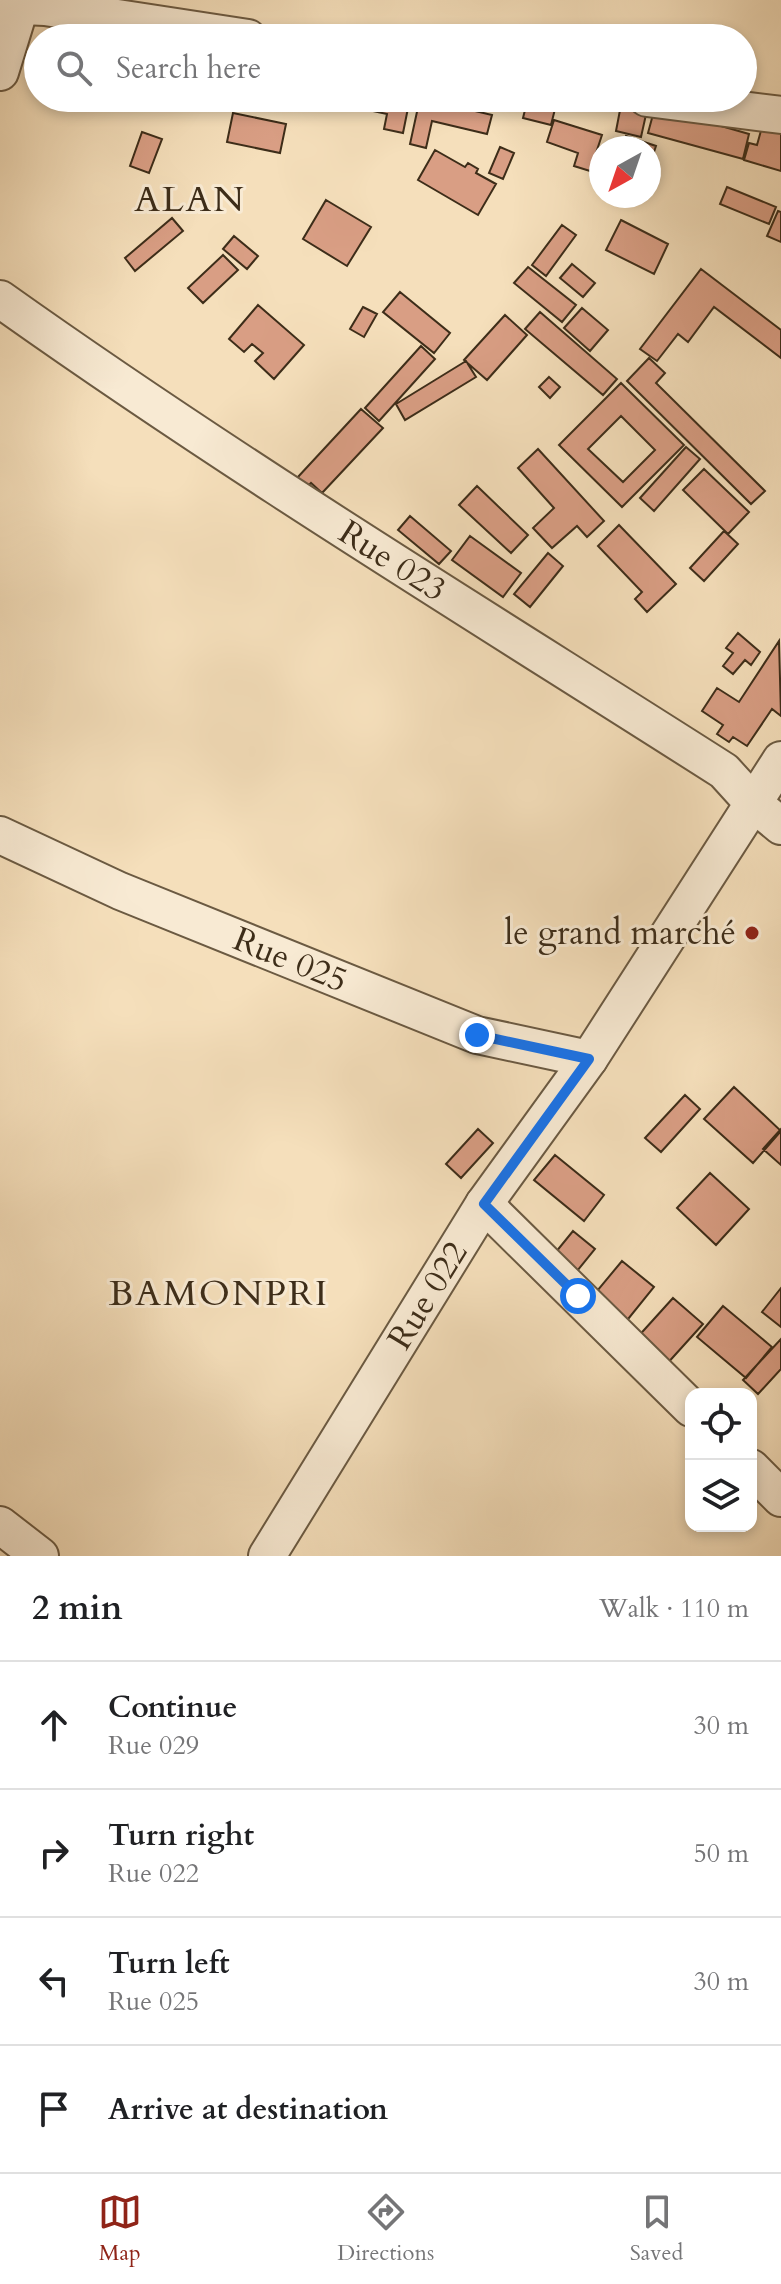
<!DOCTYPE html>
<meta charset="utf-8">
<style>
:root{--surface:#fff;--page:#f2f2f2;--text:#202124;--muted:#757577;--line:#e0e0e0;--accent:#8f2418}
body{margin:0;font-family:Cardo,serif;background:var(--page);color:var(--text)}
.controls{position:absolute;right:24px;bottom:24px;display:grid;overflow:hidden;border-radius:16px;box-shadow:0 4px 12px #0003}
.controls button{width:72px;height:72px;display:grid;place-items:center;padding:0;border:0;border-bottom:2px solid var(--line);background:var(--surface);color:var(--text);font:40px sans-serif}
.compass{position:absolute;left:589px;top:136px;width:72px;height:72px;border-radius:50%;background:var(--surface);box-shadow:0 4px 12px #0003;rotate:220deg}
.stop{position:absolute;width:24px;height:24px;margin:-18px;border:6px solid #1a73e8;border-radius:50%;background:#fff}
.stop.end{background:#1a73e8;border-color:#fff;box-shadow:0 2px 8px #0008}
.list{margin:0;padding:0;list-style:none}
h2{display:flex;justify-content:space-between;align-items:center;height:104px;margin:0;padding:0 32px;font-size:34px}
h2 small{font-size:26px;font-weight:400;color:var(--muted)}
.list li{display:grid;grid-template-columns:52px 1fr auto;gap:24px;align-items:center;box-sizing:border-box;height:128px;padding:0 32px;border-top:2px solid var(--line)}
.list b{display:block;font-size:30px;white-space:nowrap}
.list p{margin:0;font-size:26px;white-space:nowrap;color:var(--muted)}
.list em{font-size:26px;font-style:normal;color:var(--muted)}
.icon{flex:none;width:44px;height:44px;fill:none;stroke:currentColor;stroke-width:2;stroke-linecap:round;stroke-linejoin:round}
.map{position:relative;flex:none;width:781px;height:1556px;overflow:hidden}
.search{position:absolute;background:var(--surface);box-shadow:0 4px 12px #0003;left:24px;right:24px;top:24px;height:88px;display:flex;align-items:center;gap:20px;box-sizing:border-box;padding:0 28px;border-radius:44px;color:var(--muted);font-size:30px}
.sheet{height:616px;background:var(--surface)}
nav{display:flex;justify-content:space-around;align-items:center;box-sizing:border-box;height:112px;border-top:2px solid var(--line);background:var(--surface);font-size:22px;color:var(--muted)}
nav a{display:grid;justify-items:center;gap:4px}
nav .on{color:var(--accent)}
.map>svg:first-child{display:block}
</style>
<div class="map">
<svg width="781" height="1556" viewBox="0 0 781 1556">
<rect width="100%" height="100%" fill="#f5dfbb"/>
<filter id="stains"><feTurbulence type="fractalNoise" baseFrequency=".0025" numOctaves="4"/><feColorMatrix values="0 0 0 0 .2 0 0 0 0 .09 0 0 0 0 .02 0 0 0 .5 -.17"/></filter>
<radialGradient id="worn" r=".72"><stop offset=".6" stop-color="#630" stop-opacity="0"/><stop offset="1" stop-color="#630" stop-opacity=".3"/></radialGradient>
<path fill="#d99e84" stroke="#3d2d19" stroke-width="2" fill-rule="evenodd" d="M341,98H410L403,133L384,129L387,114L340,104Z
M420,98L492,115L487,134L432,121L426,148L410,144Z
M528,98L557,101L551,125L523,118Z
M621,105L647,110L641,137L616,131Z
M655,107L749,134L743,159L648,133Z
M233,113L286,124L280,153L227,142Z
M554,120L602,135L590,171L574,166L578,153L547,142Z
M762,127L781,133V171L744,160L749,143L757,145Z
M142,132L162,139L149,173L130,166Z
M626,136L656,146L649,167V148H623Z
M500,147L514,153L503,179L489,173Z
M435,150L465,167L468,163L478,169L476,173L496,184L478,215L418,180Z
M727,187L776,207L769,224L720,204Z
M326,200L371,227L347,266L303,239Z
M778,211L781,212V242L767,236Z
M172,218L183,231L135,271L125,258Z
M621,220L668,244L654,274L606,250Z
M562,225L576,235L546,276L532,265Z
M234,236L258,256L247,269L223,249Z
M223,255L238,270L203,303L188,288Z
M572,264L595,283L583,297L560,278Z
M528,267L576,305L562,322L514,283Z
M701,269L781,330V358L714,307L688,342L678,334L657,361L640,349Z
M400,292L450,333L434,353L383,312Z
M258,305L304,345L274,379L255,361L263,353L252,344L244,352L229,339Z
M363,307L377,314L364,337L350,329Z
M582,308L608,330L590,351L564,328Z
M540,312L617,379L603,395L525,329Z
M505,315L527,335L487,380L464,360Z
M421,346L435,359L379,421L365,408Z
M649,358L665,373L656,383L765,491L751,504L627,381Z
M466,361L476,377L405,420L396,404Z
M549,377L560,387L550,398L539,387Z
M621,383L684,445L622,507L559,445ZM621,416L655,450L623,482L588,449Z
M361,409L383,428L322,493L311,483L307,487L297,478Z
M686,447L700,459L654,511L640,498Z
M538,449L604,521L587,537L577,526L552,548L533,528L554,508L518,468Z
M704,469L749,512L728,534L683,490Z
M477,486L528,535L511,553L459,505Z
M410,516L451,551L439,564L398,530Z
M619,525L676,584L647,612L635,599L642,592L598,546Z
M724,531L738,544L704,581L690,568Z
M470,536L521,573L503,597L452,560Z
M548,553L563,566L530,607L514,594Z
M738,633L760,652L751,665L745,660L733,674L723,666L733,653L726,648Z
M779,641L781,716L772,709L747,746L733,737L729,742L717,734L723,725L702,711L717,688L739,702Z
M734,1087L781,1131L753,1163L704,1119Z
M685,1095L700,1109L661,1152L645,1138Z
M478,1129L493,1143L461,1178L446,1164Z
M781,1129V1165L763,1149Z
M555,1155L604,1195L584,1221L534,1180Z
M710,1173L749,1209L716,1245L677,1208Z
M573,1231L595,1249L564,1287L542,1269Z
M622,1261L654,1287L620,1329L587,1303Z
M781,1288V1327L762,1312Z
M673,1298L703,1324L665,1366L635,1340Z
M723,1306L772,1347L746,1378L697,1337Z
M781,1339V1369L758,1394L743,1380Z"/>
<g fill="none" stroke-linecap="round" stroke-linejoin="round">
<g stroke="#6b5a42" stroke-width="40">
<g id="minor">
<path d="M0,5L45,7L248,38"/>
<path d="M0,72L20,7L19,0"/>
<path d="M647,98L781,115"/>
<path id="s1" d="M0,299C235,466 481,616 724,771L753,803L781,826"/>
<path id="s2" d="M0,835L120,891L477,1035L589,1059"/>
<path d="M484,1204L691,1408"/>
<path d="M751,1468L781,1498"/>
<path d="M0,1525L40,1556"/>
<path id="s3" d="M267,1556L484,1204L589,1059L781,760"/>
</g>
</g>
<use href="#minor" stroke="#f8ead3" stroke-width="36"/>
</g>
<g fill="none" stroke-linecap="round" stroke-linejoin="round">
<path stroke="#1a73e8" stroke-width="10" d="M477,1035L589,1059L484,1204L578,1296"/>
</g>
<circle fill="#8f2418" stroke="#f8ead3" stroke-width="3" cx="752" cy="933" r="8"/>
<g text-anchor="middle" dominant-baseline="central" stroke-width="6" stroke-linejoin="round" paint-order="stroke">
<g font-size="34" fill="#3d2d19" stroke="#f8ead3">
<text stroke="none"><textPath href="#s1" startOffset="472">Rue 023</textPath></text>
<text stroke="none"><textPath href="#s2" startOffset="316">Rue 025</textPath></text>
<text stroke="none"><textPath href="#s3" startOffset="306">Rue 022</textPath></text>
</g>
<g font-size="34" fill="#3d2d19" stroke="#f8ead3" text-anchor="end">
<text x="736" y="933">le grand marché</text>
</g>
<g font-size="36" letter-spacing="2" fill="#3d2d19" stroke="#f8ead3">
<text x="190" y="199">ALAN</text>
<text x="219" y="1293">BAMONPRI</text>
</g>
</g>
<rect width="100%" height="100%" filter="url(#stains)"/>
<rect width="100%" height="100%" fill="url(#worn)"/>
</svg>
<div class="controls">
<button><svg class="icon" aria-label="locate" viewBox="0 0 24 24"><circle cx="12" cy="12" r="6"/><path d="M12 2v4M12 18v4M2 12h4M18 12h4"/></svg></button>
<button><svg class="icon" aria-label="layers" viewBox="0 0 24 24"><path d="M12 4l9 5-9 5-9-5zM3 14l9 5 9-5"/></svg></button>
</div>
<svg class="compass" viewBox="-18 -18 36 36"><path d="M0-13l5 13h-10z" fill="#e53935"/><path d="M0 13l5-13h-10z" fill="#757577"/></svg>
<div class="stop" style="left:578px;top:1296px"></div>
<div class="stop end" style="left:477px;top:1035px"></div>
<div class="search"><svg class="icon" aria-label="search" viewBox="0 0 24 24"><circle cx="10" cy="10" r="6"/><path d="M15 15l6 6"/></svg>Search here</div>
</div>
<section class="sheet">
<h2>2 min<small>Walk · 110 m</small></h2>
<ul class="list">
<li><svg class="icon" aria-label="ahead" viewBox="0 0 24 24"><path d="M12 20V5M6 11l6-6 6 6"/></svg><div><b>Continue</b><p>Rue 029</p></div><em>30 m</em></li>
<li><svg class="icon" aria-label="right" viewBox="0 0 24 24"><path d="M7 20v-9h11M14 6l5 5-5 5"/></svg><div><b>Turn right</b><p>Rue 022</p></div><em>50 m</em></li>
<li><svg class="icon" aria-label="left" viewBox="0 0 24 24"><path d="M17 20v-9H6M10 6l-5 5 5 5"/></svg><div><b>Turn left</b><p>Rue 025</p></div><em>30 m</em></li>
<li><svg class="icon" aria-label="arrive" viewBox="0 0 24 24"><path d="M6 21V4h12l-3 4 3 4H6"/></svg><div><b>Arrive at destination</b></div></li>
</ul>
</section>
<nav>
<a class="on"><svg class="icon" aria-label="map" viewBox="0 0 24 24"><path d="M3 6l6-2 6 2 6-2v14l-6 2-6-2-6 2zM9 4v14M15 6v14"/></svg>Map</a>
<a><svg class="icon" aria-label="directions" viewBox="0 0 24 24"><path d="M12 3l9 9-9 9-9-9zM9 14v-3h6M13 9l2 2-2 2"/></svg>Directions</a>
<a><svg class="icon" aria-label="saved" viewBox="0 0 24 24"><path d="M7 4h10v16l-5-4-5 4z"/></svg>Saved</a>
</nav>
